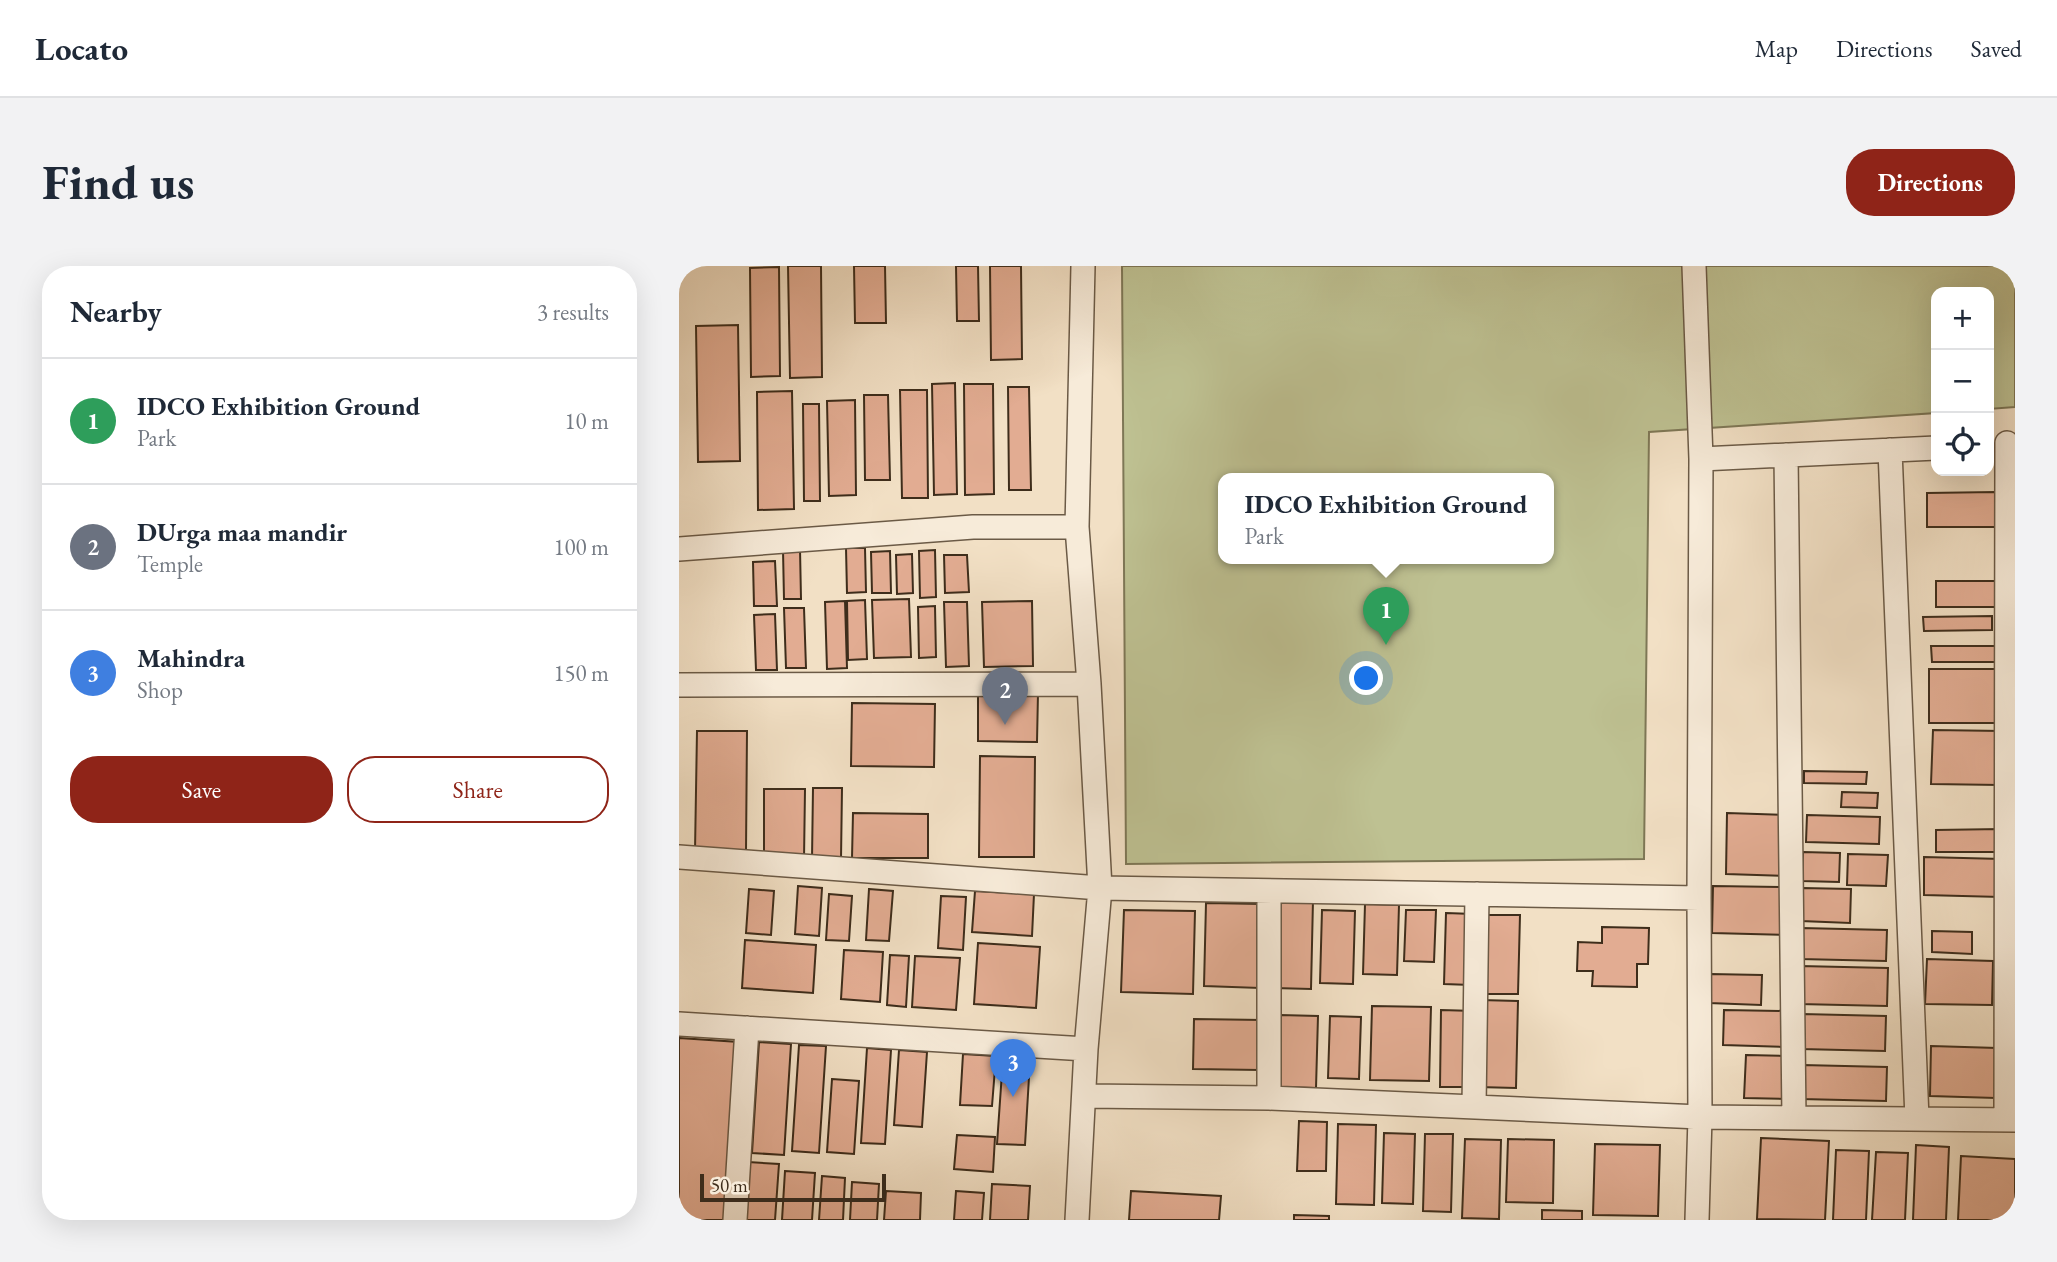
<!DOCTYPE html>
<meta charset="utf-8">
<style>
:root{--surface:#fff;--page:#f2f2f3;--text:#1f2937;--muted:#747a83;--line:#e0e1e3;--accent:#8f2418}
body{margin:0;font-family:"EB Garamond",serif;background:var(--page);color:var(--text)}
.controls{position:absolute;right:21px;top:21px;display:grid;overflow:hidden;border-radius:14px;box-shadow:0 7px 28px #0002}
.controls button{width:63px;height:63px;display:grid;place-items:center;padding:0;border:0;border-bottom:2px solid var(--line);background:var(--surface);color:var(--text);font:35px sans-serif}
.scale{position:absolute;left:21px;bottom:18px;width:186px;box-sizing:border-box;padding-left:7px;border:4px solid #3e2d1b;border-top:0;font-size:19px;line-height:24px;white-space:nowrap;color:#3e2d1b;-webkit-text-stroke:5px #f7ebd9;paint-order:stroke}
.you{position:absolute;left:688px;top:413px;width:24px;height:24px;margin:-18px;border:5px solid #fff;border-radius:50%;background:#1a73e8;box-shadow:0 0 0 10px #1a73e833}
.badge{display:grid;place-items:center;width:46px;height:46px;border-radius:50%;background:var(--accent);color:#fff;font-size:23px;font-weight:700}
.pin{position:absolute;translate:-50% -58px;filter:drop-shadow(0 2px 4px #0008)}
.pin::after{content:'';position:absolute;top:37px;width:24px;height:21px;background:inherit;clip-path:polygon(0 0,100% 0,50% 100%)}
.popup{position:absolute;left:539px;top:207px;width:336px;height:91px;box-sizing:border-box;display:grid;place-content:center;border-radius:14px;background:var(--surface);filter:drop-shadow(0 2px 5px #0005);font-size:23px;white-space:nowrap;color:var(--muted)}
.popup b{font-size:26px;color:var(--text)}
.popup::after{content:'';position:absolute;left:50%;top:100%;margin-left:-14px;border:14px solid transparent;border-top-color:var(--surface)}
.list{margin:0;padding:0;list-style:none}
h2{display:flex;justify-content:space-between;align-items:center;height:91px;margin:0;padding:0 28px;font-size:30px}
h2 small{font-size:23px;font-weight:400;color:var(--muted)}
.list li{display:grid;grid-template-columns:46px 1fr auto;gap:21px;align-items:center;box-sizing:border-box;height:126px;padding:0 28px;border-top:2px solid var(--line)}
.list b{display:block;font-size:26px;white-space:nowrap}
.list p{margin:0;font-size:23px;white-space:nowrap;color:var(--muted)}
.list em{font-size:23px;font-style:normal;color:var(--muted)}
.actions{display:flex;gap:14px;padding:21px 28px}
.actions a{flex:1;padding:16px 0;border:2px solid var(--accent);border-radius:28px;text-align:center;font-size:24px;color:var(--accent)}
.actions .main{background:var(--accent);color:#fff}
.icon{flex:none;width:38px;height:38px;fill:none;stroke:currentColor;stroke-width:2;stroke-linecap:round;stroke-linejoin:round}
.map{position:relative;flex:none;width:1336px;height:954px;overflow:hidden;border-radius:28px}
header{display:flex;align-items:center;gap:42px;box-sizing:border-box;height:98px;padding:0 35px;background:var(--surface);border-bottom:2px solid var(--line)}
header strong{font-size:33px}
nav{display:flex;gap:38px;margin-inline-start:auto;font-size:24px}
.intro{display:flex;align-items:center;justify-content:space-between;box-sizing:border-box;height:168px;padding:0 42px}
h1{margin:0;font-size:49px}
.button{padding:18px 32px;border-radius:28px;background:var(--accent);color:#fff;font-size:24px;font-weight:700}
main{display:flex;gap:42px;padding:0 42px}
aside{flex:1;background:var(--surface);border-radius:28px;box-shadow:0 7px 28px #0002}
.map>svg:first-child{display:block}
</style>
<header>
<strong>Locato</strong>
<nav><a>Map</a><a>Directions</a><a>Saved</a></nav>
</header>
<div class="intro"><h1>Find us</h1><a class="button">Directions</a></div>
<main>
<aside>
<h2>Nearby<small>3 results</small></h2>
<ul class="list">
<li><span class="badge" style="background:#2e9e5b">1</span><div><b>IDCO Exhibition Ground</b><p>Park</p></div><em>10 m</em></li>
<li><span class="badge" style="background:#6b7280">2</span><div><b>DUrga maa mandir</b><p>Temple</p></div><em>100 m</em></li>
<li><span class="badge" style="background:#3f7fe0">3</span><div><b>Mahindra</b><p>Shop</p></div><em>150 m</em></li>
</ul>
<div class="actions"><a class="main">Save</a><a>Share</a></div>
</aside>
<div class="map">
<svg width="1336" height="954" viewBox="0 0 1336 954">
<rect width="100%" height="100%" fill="#f2e0c5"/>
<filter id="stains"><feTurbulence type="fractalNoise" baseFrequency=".00286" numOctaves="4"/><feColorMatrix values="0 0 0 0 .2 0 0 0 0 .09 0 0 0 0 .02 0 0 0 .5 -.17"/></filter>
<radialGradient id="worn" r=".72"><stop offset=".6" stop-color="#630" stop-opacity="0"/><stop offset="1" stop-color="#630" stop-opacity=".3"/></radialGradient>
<path fill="#bec192" stroke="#7e7756" stroke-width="2" fill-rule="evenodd" d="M443,0H1336V141L1310,143V26H1257V147L970,166L965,593L447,598ZM544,213H870V293H544Z"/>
<path fill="#e2ac92" stroke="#3e2d1b" stroke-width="2" d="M109,0H142L143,111L111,112Z
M175,0H206L207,57H176Z
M277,0H299L300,55H278Z
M311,0H342L343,93L312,94Z
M100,1L101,110L72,111L71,2Z
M59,59L61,195L19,196L17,60Z
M276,117L278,228L255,229L253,118Z
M285,118H314L315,228L286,229Z
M329,121H350L352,224H330Z
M221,124H248L249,232H223Z
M113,125L115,243L79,244L78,126Z
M185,129H209L211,214H186Z
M176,134L177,229L150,230L148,135Z
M124,138H140L141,235H125Z
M1316,226V261H1248V227Z
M167,282H186L187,326L168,327Z
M121,283L122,333H105L104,284Z
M256,284L257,331L241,332L240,285Z
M211,285L212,327H193L192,286Z
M233,288L234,327L218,328L217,289Z
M265,289H288L290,326L266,327Z
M96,295L98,340H75L74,296Z
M1257,315H1317V341H1257Z
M230,333L232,391L195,392L193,334Z
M186,334L188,393L169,394L168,335Z
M166,335L168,402L148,403L146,336Z
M353,335L354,400L305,401L303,336Z
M265,336H288L290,400L267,401Z
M256,340L257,391L240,392L239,341Z
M105,342H125L127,402H107Z
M96,348L98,404H77L75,349Z
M1313,350V364L1245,365L1244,351Z
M1252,380H1317V396H1253Z
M1250,403H1321V457H1250Z
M299,427H359L358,476L299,475Z
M173,437L256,438L255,501L172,500Z
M1254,464L1323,465L1321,519L1252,518Z
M18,465H68L67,585H16Z
M301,490L356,491L355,591H300Z
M1125,505L1188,506L1187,518L1125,517Z
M134,522H163L162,593H133Z
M85,523H126L125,593L85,592Z
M1163,526L1199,527L1198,542L1162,541Z
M174,547L249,548V592H173Z
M1048,547L1107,549L1106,610L1047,608Z
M1128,549L1201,551L1200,578L1127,576Z
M1322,563V586H1257V564Z
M1124,586L1161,587L1160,616L1123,615Z
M1169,588L1209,589L1207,620L1168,619Z
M1245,591L1323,593L1322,631L1245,629Z
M119,620L143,622L140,670L116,668Z
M1034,620L1110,621L1108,669L1033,667Z
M1123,622L1172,623L1171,657L1122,655Z
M70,623L95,625L92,669L67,667Z
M190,623L214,625L210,675L187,674Z
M296,625L355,628L353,670L293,666Z
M150,628L173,630L170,675L147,674Z
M262,630L287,631L284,684L259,682Z
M597,633L634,634L632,723L595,722Z
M527,637L584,638L581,722L525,720Z
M686,638L720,639L718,709L684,708Z
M445,644L516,645L514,728L442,726Z
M643,644L676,645L674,718L641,717Z
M727,644H757L755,696L725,695Z
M767,647L794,648L792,719L765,718Z
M805,649H841L839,728H803Z
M923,661L970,662L969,698H958V721L913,720L914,705H898L899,676L923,677Z
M1122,662L1208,664L1207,695L1121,693Z
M1253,665L1293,666V688L1253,686Z
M66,674L137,679L134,727L63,722Z
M299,677L361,681L357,742L295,738Z
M165,684L204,686L201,736L162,733Z
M211,689L230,690L227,741L208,739Z
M236,690L281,692L277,744L233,741Z
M1248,693L1314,695L1313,739L1246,738Z
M1121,700L1209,702L1208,740L1120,738Z
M1031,708L1083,709L1082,739L1030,737Z
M801,734L839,735L837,822L799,821Z
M693,740L752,741L750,815L691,814Z
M762,744L795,745L792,821H761Z
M1045,744L1108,745V781L1044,779Z
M1123,748L1207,750L1206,785L1122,783Z
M601,749L639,750L637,822L600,821Z
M651,750L682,751L680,813L649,812Z
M515,753L583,754L581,804L514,803Z
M0,772L60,776L49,954H0Z
M80,776L112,778L105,889L73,887Z
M120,779L147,780L140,887L113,885Z
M1252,780L1318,782L1317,832L1251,830Z
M188,782L212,784L206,878L182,877Z
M220,784L248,786L243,861L215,859Z
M284,788L317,790L313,840L281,839Z
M1067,789L1110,790L1109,833L1065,832Z
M324,792L351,794L346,879L318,878Z
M1123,799L1208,801L1207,835L1122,833Z
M153,813L180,815L175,888L148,886Z
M620,855L648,856L647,905H618Z
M659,858L697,859L695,939L657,938Z
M705,867L736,868L734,938L703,937Z
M746,868H774L772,946L744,945Z
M278,869L316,871L314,906L275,903Z
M1082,872L1150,875L1146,954L1078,953Z
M786,873L822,874L820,953L783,952Z
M829,873L875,874L874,937L827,936Z
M916,878L981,879L979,950L914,949Z
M1237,879L1270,881L1267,954H1234Z
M1157,884L1190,885L1187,954H1154Z
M1197,886L1229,887L1226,954H1193Z
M1282,890L1336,893V954H1279Z
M69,896L100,898L96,954H65Z
M106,905L136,907L133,954H103Z
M143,910L166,912L164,954H140Z
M173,916L200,918L198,954H171Z
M313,918L351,920L349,954H311Z
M207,925L242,927L241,954H205Z
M277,925L305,927L303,954H275Z
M452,925L542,930L540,954H450Z
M863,944L903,945V954H863Z
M615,949L650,950V954H615Z"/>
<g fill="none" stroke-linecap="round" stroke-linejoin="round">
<g stroke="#6b5a46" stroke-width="26">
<path id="minor" d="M1015,0L1022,193
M1211,184L1238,853
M1107,189L1115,852
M0,283L294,261H398
M0,419L410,418
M0,591L421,622L1020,632L1022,193L1257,182
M0,758L407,783
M406,830L590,832L1021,851L1336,854
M590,832V625
M795,841L798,628
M1327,854L1328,177
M56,954L68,762
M398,954L407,783L421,622L410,418L398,261L404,0
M1018,954L1021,851L1020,632"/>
</g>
<use href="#minor" stroke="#f7ebd9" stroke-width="23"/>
</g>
<rect width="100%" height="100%" filter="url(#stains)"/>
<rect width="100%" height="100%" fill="url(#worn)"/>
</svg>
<div class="controls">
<button>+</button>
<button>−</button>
<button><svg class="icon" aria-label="locate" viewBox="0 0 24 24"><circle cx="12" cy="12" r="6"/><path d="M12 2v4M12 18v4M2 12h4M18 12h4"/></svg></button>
</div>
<div class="scale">50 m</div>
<div class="you"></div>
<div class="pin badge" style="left:707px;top:379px;background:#2e9e5b">1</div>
<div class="popup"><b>IDCO Exhibition Ground</b>Park</div>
<div class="pin badge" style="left:326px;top:459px;background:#6b7280">2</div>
<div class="pin badge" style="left:334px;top:831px;background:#3f7fe0">3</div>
</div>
</main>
